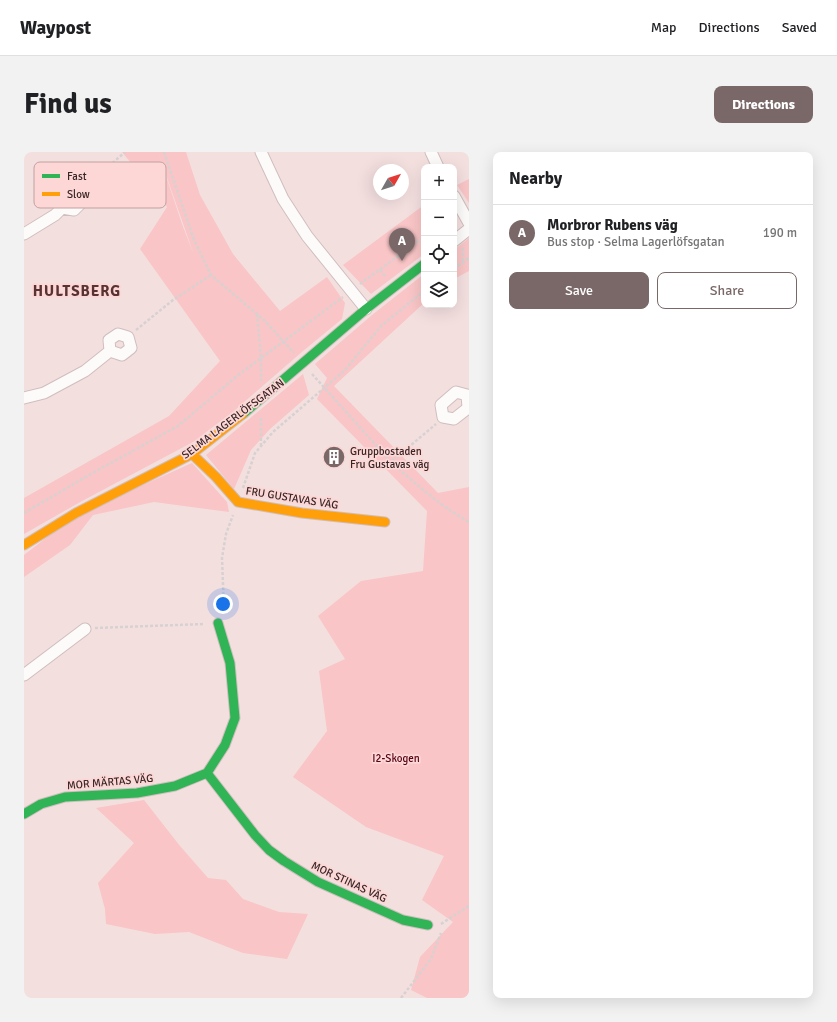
<!DOCTYPE html>
<meta charset="utf-8">
<style>
:root{--surface:#fff;--page:#f2f2f2;--text:#202124;--muted:#757577;--line:#e0e0e0;--accent:#7a6767}
body{margin:0;font-family:Signika,sans-serif;background:var(--page);color:var(--text)}
.controls{position:absolute;right:12px;top:12px;display:grid;overflow:hidden;border-radius:8px;box-shadow:0 4px 16px #0002}
.controls button{width:36px;height:36px;display:grid;place-items:center;padding:0;border:0;border-bottom:1px solid var(--line);background:var(--surface);color:var(--text);font:20px sans-serif}
.compass{position:absolute;left:349px;top:12px;width:36px;height:36px;border-radius:50%;background:var(--surface);box-shadow:0 4px 16px #0002;rotate:51deg}
.you{position:absolute;left:199px;top:452px;width:14px;height:14px;margin:-10px;border:3px solid #fff;border-radius:50%;background:#1a73e8;box-shadow:0 0 0 6px #1a73e833}
.badge{display:grid;place-items:center;width:26px;height:26px;border-radius:50%;background:var(--accent);color:#fff;font-size:13px;font-weight:700}
.pin{position:absolute;translate:-50% -33px;filter:drop-shadow(0 1px 2px #0008)}
.pin::after{content:'';position:absolute;top:21px;width:14px;height:12px;background:inherit;clip-path:polygon(0 0,100% 0,50% 100%)}
.list{margin:0;padding:0;list-style:none}
h2{display:flex;justify-content:space-between;align-items:center;height:52px;margin:0;padding:0 16px;font-size:17px}
h2 small{font-size:13px;font-weight:400;color:var(--muted)}
.list li{display:grid;grid-template-columns:26px 1fr auto;gap:12px;align-items:center;box-sizing:border-box;height:56px;padding:0 16px;border-top:1px solid var(--line)}
.list b{display:block;font-size:15px;white-space:nowrap}
.list p{margin:0;font-size:13px;white-space:nowrap;color:var(--muted)}
.list em{font-size:13px;font-style:normal;color:var(--muted)}
.actions{display:flex;gap:8px;padding:12px 16px}
.actions a{flex:1;padding:9px 0;border:1px solid var(--accent);border-radius:8px;text-align:center;font-size:14px;color:var(--accent)}
.actions .main{background:var(--accent);color:#fff}
.icon{flex:none;width:22px;height:22px;fill:none;stroke:currentColor;stroke-width:2;stroke-linecap:round;stroke-linejoin:round}
.map{position:relative;flex:none;width:445px;height:846px;overflow:hidden;border-radius:8px}
header{display:flex;align-items:center;gap:24px;box-sizing:border-box;height:56px;padding:0 20px;background:var(--surface);border-bottom:1px solid var(--line)}
header strong{font-size:19px}
nav{display:flex;gap:22px;margin-inline-start:auto;font-size:14px}
.intro{display:flex;align-items:center;justify-content:space-between;box-sizing:border-box;height:96px;padding:0 24px}
h1{margin:0;font-size:28px}
.button{padding:10px 18px;border-radius:8px;background:var(--accent);color:#fff;font-size:14px;font-weight:700}
main{display:flex;gap:24px;padding:0 24px}
aside{flex:1;background:var(--surface);border-radius:8px;box-shadow:0 4px 16px #0002}
.map>svg:first-child{display:block}
</style>
<header>
<strong>Waypost</strong>
<nav><a>Map</a><a>Directions</a><a>Saved</a></nav>
</header>
<div class="intro"><h1>Find us</h1><a class="button">Directions</a></div>
<main>
<div class="map">
<svg width="445" height="846" viewBox="0 0 445 846">
<rect width="100%" height="100%" fill="#f4dfdf"/>
<path fill="#f9c5c6" d="M98,0H134L158,72L170,103L134,0H162L176,43L209,102L256,159L303,125L321,151L318,167L279,199L210,259L169,290L58,349L0,382V346L145,264L196,209L116,97L143,55Z
M445,27V51L433,33Z
M400,53V102L347,142L319,113Z
M445,86V119L430,127V98Z
M400,122V151L310,234L414,341L445,335V846H403L387,838L396,805L429,770L398,748L420,704L342,675L269,625L303,579L295,519L321,507L294,464L337,429L399,419L403,359L293,247L303,226L291,212L348,163Z
M279,222L285,243L246,277L227,298L210,337L182,303Z
M168,311L203,350L205,360L130,350L69,363L46,393L0,425V403L35,376L70,355Z
M120,648L156,694L184,726L202,728L219,747L255,760L284,762L263,807L219,801L165,780L131,782L82,772L81,757L74,731L110,691L72,656Z"/>
<g fill="none" stroke-linecap="round" stroke-linejoin="round">
<g stroke="#d0bebe" stroke-width="13">
<path id="street" d="M237,0L259,47L283,84L342,157
M407,0L414,15
M46,38L57,39L58,50L50,58L38,56L37,46Z
M430,44L445,71
M0,82L31,63L38,56
M430,89L445,77
M94,182L104,185L107,196L98,203L86,199L85,188Z
M432,240L443,243L444,256L430,267L419,265L417,253Z
M0,246L20,241L61,219L86,199
M0,523L61,477"/>
</g>
<g stroke="#d0bebe" stroke-width="11">
<path id="fast" d="M219,262L342,157L400,112
M183,621L231,683L245,698L260,709L294,730L379,768L404,773
M0,662L17,652L41,645L113,641L151,634L183,621L201,593L211,566L206,511L194,471"/>
</g>
<g stroke="#d0bebe" stroke-width="11">
<path id="slow" d="M168,302L192,325L214,350L278,361L361,370
M0,393L52,361L168,302L219,262"/>
</g>
<path stroke="#d7d1d1" stroke-width="2.5" stroke-dasharray="3 2" stroke-linecap="butt" d="M140,0L170,88L187,123L241,169L270,201
M66,31L101,0
M439,96V109
M430,117L445,106
M356,118L362,125
M336,132L400,85
M233,162L237,206V229
M112,178L149,148L187,123
M288,222L367,310L412,272
M237,266V293
M367,310C392,332 416,354 445,370
M219,336L231,301L249,280L321,218L357,174L400,139
M0,361L65,323L154,274L213,224L319,145
M200,458L198,406L202,382L209,363
M71,476L180,472
M417,772L445,754
M377,846L407,807L417,781"/>
<use href="#street" stroke="#fdfafa" stroke-width="11"/>
<use href="#fast" stroke="#30b455" stroke-width="9"/>
<use href="#slow" stroke="#ff9f0a" stroke-width="9"/>
</g>
<defs>
<g id="building-disc" transform="scale(1.15)"><circle r="9.5" fill="#7a6767" stroke="#fdd6d6"/><path d="M-4-6H4V6H1V3H-1V6H-4ZM-2.5-4.3h1.7v1.8h-1.7ZM.8-4.3h1.7v1.8H.8ZM-2.5-1h1.7V.8h-1.7ZM.8-1h1.7V.8H.8Z" fill="#fff"/></g>
</defs>
<g fill-rule="evenodd">
<use href="#building-disc" x="310" y="305"/>
</g>
<g text-anchor="middle" dominant-baseline="central" stroke-width="3.5" stroke-linejoin="round" paint-order="stroke">
<g font-size="11" fill="#382626" stroke="#fdd6d6">
<text transform="translate(209 267) rotate(-37)">SELMA LAGERLÖFSGATAN</text>
<text transform="translate(268 346) rotate(9)">FRU GUSTAVAS VÄG</text>
<text transform="translate(86 630) rotate(-5)">MOR MÄRTAS VÄG</text>
<text transform="translate(325 730) rotate(25)">MOR STINAS VÄG</text>
</g>
<g font-size="11" fill="#382626" stroke="#fdd6d6" text-anchor="start">
<text x="326" y="299">Gruppbostaden<tspan x="326" dy="13">Fru Gustavas väg</tspan></text>
</g>
<g font-size="11" fill="#560013" stroke="#fdd6d6">
<text x="372" y="606">I2-Skogen</text>
</g>
<g font-size="15" font-weight="bold" letter-spacing="1" fill="#583334" stroke="#fdd6d6">
<text x="53" y="139">HULTSBERG</text>
</g>
</g>
<rect x="10" y="10" width="132" height="46" rx="6" fill="#fdd6d6" stroke="#c2a1a1" stroke-width="1"/>
<rect x="18" y="22" width="18" height="4" fill="#30b455"/>
<rect x="18" y="40" width="18" height="4" fill="#ff9f0a"/>
<g font-size="11" fill="#382626">
<text x="43" y="28">Fast</text>
<text x="43" y="46">Slow</text>
</g>
</svg>
<div class="controls">
<button>+</button>
<button>−</button>
<button><svg class="icon" aria-label="locate" viewBox="0 0 24 24"><circle cx="12" cy="12" r="6"/><path d="M12 2v4M12 18v4M2 12h4M18 12h4"/></svg></button>
<button><svg class="icon" aria-label="layers" viewBox="0 0 24 24"><path d="M12 4l9 5-9 5-9-5zM3 14l9 5 9-5"/></svg></button>
</div>
<svg class="compass" viewBox="-18 -18 36 36"><path d="M0-13l5 13h-10z" fill="#e53935"/><path d="M0 13l5-13h-10z" fill="#757577"/></svg>
<div class="you"></div>
<div class="pin badge" style="left:378px;top:109px">A</div>
</div>
<aside>
<h2>Nearby<small></small></h2>
<ul class="list">
<li><span class="badge">A</span><div><b>Morbror Rubens väg</b><p>Bus stop · Selma Lagerlöfsgatan</p></div><em>190 m</em></li>
</ul>
<div class="actions"><a class="main">Save</a><a>Share</a></div>
</aside>
</main>
